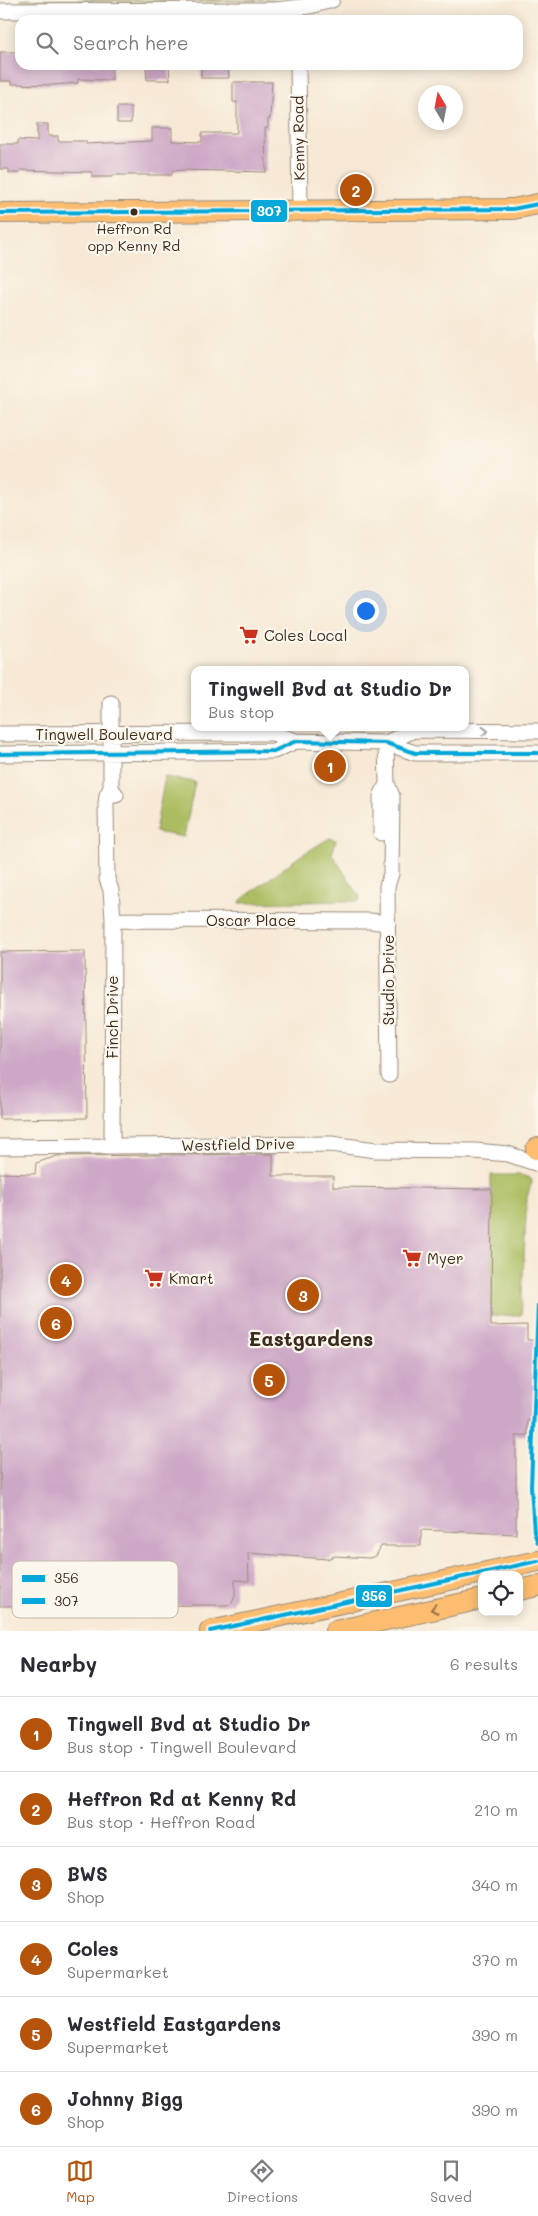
<!DOCTYPE html>
<meta charset="utf-8">
<style>
:root{--surface:#fff;--page:#f7f7f7;--text:#2b2b33;--muted:#7c7c81;--line:#e1e1e2;--accent:#b45309}
body{margin:0;font-family:Mali,sans-serif;background:var(--page);color:var(--text)}
.controls{position:absolute;right:15px;bottom:15px;display:grid;overflow:hidden;border-radius:10px;box-shadow:0 2px 12px #0003}
.controls button{width:45px;height:45px;display:grid;place-items:center;padding:0;border:0;border-bottom:1px solid var(--line);background:var(--surface);color:var(--text);font:25px sans-serif}
.compass{position:absolute;left:418px;top:85px;width:45px;height:45px;border-radius:50%;background:var(--surface);box-shadow:0 2px 12px #0003;rotate:350deg}
.you{position:absolute;left:365px;top:610px;width:18px;height:18px;margin:-12px;border:4px solid #fff;border-radius:50%;background:#1a73e8;box-shadow:0 0 0 8px #1a73e833}
.badge{display:grid;place-items:center;width:32px;height:32px;border-radius:50%;background:var(--accent);color:#fff;font-size:16px;font-weight:700}
.pin{position:absolute;translate:-50% -50%;border:2px solid #fff;box-shadow:0 1px 5px #0006}
.popup{position:absolute;left:191px;top:666px;width:278px;height:65px;box-sizing:border-box;display:grid;place-content:center;border-radius:10px;background:var(--surface);filter:drop-shadow(0 1px 4px #0005);font-size:16px;white-space:nowrap;color:var(--muted)}
.popup b{font-size:19px;color:var(--text)}
.popup::after{content:'';position:absolute;left:50%;top:100%;margin-left:-10px;border:10px solid transparent;border-top-color:var(--surface)}
.list{margin:0;padding:0;list-style:none}
h2{display:flex;justify-content:space-between;align-items:center;height:65px;margin:0;padding:0 20px;font-size:21px}
h2 small{font-size:16px;font-weight:400;color:var(--muted)}
.list li{display:grid;grid-template-columns:32px 1fr auto;gap:15px;align-items:center;box-sizing:border-box;height:75px;padding:0 20px;border-top:1px solid var(--line)}
.list b{display:block;font-size:19px;white-space:nowrap}
.list p{margin:0;font-size:16px;white-space:nowrap;color:var(--muted)}
.list em{font-size:16px;font-style:normal;color:var(--muted)}
.icon{flex:none;width:28px;height:28px;fill:none;stroke:currentColor;stroke-width:2;stroke-linecap:round;stroke-linejoin:round}
.map{position:relative;flex:none;width:538px;height:1631px;overflow:hidden}
.search{position:absolute;background:var(--surface);box-shadow:0 2px 12px #0003;left:15px;right:15px;top:15px;height:55px;display:flex;align-items:center;gap:12px;box-sizing:border-box;padding:0 18px;border-radius:15px;color:var(--muted);font-size:19px}
.sheet{height:515px;background:var(--surface)}
nav{display:flex;justify-content:space-around;align-items:center;box-sizing:border-box;height:70px;border-top:1px solid var(--line);background:var(--surface);font-size:14px;color:var(--muted)}
nav a{display:grid;justify-items:center;gap:2px}
nav .on{color:var(--accent)}
.map>svg:first-child{display:block}
</style>
<div class="map">
<svg width="538" height="1631" viewBox="0 0 538 1631">
<rect width="100%" height="100%" fill="#fbf7ec"/>
<filter id="ink" filterUnits="userSpaceOnUse"><feTurbulence type="fractalNoise" baseFrequency=".02" numOctaves="2"/><feDisplacementMap in="SourceGraphic" scale="10" xChannelSelector="R" yChannelSelector="G"/><feConvolveMatrix kernelMatrix="1 2 1 2 8 2 1 2 1" color-interpolation-filters="sRGB"/></filter>
<filter id="wash" filterUnits="userSpaceOnUse"><feTurbulence type="fractalNoise" baseFrequency=".0096" numOctaves="4" result="noise"/><feDisplacementMap in="SourceGraphic" scale="20" xChannelSelector="R" yChannelSelector="G"/><feGaussianBlur stdDeviation="1.12" result="paint"/><feColorMatrix in="noise" values="0 0 0 0 0 0 0 0 0 0 0 0 0 0 0 0 0 1.4 0 .05"/><feComposite in="paint" operator="in"/></filter>
<g filter="url(#wash)">
<rect width="100%" height="100%" fill="#f7e9d5"/>
<path fill="#abbd61" stroke="#737440" d="M20,0H275L161,2Z
M165,777L195,782L184,837L155,832Z
M330,838L336,840L332,854L360,897L359,901L240,903L241,900L300,856Z
M491,1175H521L530,1178L532,1181L527,1197L521,1315L491,1316Z"/>
<g id="blocks">
<path fill="#cda7c6" d="M0,52H20V65H112V80L78,79V83L53,85L11,84V81H0Z
M146,65H169L170,80H147Z
M201,65H228L229,78H201Z
M233,82H272L270,119H268V128H265L266,172L184,170L172,171V175H113V177H92V172L20,170V173H9V169H0V144H18V140L37,141V124H48V136H58V141H86V144L152,141V128H172V141L202,142V133H237V102H233Z
M117,107H131V123H117Z
M85,951L87,1118L0,1119V952Z
M273,1154V1176H333V1187L492,1189L491,1326L527,1325V1340H538V1420H528V1435L516,1436V1534L421,1530V1546H381L376,1556L369,1558L335,1556L327,1559L248,1553L249,1581L235,1580V1596L232,1603L227,1605L0,1606V1173L35,1174L36,1163L57,1156Z"/>
</g>
</g>
<g filter="url(#ink)">
<use href="#blocks" fill-opacity="0" stroke="#998a7a" stroke-width="1"/>
<g fill="none" stroke-linecap="round" stroke-linejoin="round">
<g stroke="#998a7a" stroke-width="17">
<path id="minor" d="M0,11L276,10L310,6L332,0
M298,65L300,210
M111,703V788L116,795
M0,734L272,733L296,741L386,743L415,753H538
M386,743L387,784L392,796L391,874L387,886L389,1075
M386,743L414,730L538,731
M0,754L274,751L296,741
M111,788L107,795L106,804L107,879L111,890L113,920L112,1145
M381,833V796L387,784
M113,920L370,921L388,923
M0,1147L331,1144L376,1150L475,1151L508,1154L538,1164"/>
</g>
<g stroke="#998a7a" stroke-width="22">
<path id="major" d="M0,213L513,209L538,204
M536,1149L538,1148
M519,1590L538,1586
M210,1631L538,1561
M335,1631L482,1599"/>
</g>
<use href="#minor" stroke="#fff" stroke-width="15"/>
<use href="#major" stroke="#fcbd6f" stroke-width="20"/>
<g stroke="#fbf7ec" stroke-width="8">
<path id="bus-1" d="M0,754L274,751L296,741L386,743L415,753H538
M538,1303L531,1487L534,1532L538,1543
M210,1631L538,1561"/>
</g>
<g stroke="#fbf7ec" stroke-width="8">
<path id="bus-2" d="M0,213L513,209L538,204"/>
</g>
<use href="#bus-1" stroke="#06a7da" stroke-width="4"/>
<use href="#bus-2" stroke="#06a7da" stroke-width="4"/>
</g>
<defs><path id="oneway-chevron" d="M-2-3.5L2.5 0L-2 3.5" fill="none" stroke-width="1.6" stroke-linecap="round" stroke-linejoin="round" transform="scale(1.25)"/></defs>
<use stroke="#a79f9a" href="#oneway-chevron" transform="translate(485 731)"/>
<use stroke="#926c42" href="#oneway-chevron" transform="translate(434 1609) rotate(168)"/>
</g>
<defs>
<g id="supermarket-bare" transform="scale(1.5)"><path d="M-6-5.5h2.5l.6 2H6L4.5 2H-2.5L-4.4-4H-6ZM-1.5 3.2a1.3 1.3 0 1 0 .1 0ZM3 3.2a1.3 1.3 0 1 0 .1 0Z" fill="#c8321e" stroke="#fbf7ec" stroke-width="2.5" paint-order="stroke"/></g>
</defs>
<g fill-rule="evenodd">
<use href="#supermarket-bare" x="249" y="635"/>
<use href="#supermarket-bare" x="412" y="1258"/>
<use href="#supermarket-bare" x="154" y="1278"/>
</g>
<circle fill="#3b2a1e" stroke="#fbf7ec" stroke-width="2" cx="134" cy="212" r="4.5"/>
<g text-anchor="middle" dominant-baseline="central" stroke-width="4.5" stroke-linejoin="round" paint-order="stroke">
<g font-size="14" fill="#3b2a1e" stroke="#fbf7ec">
<text x="134" y="228">Heffron Rd<tspan x="134" dy="17">opp Kenny Rd</tspan></text>
</g>
<g font-size="15" fill="#3b2a1e" stroke="#fbf7ec">
<text transform="translate(298 138) rotate(-91)">Kenny Road</text>
<text x="104" y="734">Tingwell Boulevard</text>
<text x="251" y="920">Oscar Place</text>
<text transform="translate(388 980) rotate(-90)">Studio Drive</text>
<text transform="translate(112 1017) rotate(-90)">Finch Drive</text>
<text transform="translate(238 1144) rotate(-1)">Westfield Drive</text>
</g>
<g font-size="15" fill="#3b2a1e" stroke="#fbf7ec" text-anchor="start">
<text x="264" y="635">Coles Local</text>
<text x="427" y="1258">Myer</text>
<text x="169" y="1278">Kmart</text>
</g>
<g font-size="20" font-weight="bold" fill="#3b2a1e" stroke="#fbf7ec">
<text x="311" y="1338">Eastgardens</text>
</g>
</g>
<rect x="12" y="1561" width="166" height="57" rx="8" fill="#fbf7ec" stroke="#c1baae" stroke-width="1"/>
<rect x="22" y="1575" width="23" height="7" fill="#06a7da"/>
<rect x="22" y="1598" width="23" height="6" fill="#06a7da"/>
<g font-size="14" fill="#3b2a1e">
<text x="54" y="1583">356</text>
<text x="54" y="1606">307</text>
</g>
<g stroke="#fbf7ec" stroke-width="2">
<rect x="250" y="199" width="38" height="24" rx="5" fill="#06a7da"/>
<rect x="355" y="1584" width="38" height="24" rx="5" fill="#06a7da"/>
</g>
<g font-size="14" text-anchor="middle" font-weight="bold" fill="#fff">
<text x="269" y="216">307</text>
<text x="374" y="1601">356</text>
</g>
</svg>
<div class="controls">
<button><svg class="icon" aria-label="locate" viewBox="0 0 24 24"><circle cx="12" cy="12" r="6"/><path d="M12 2v4M12 18v4M2 12h4M18 12h4"/></svg></button>
</div>
<svg class="compass" viewBox="-18 -18 36 36"><path d="M0-13l5 13h-10z" fill="#e53935"/><path d="M0 13l5-13h-10z" fill="#7c7c81"/></svg>
<div class="you"></div>
<div class="pin badge" style="left:330px;top:766px">1</div>
<div class="popup"><b>Tingwell Bvd at Studio Dr</b>Bus stop</div>
<div class="pin badge" style="left:356px;top:190px">2</div>
<div class="pin badge" style="left:303px;top:1295px">3</div>
<div class="pin badge" style="left:66px;top:1280px">4</div>
<div class="pin badge" style="left:269px;top:1380px">5</div>
<div class="pin badge" style="left:56px;top:1323px">6</div>
<div class="search"><svg class="icon" aria-label="search" viewBox="0 0 24 24"><circle cx="10" cy="10" r="6"/><path d="M15 15l6 6"/></svg>Search here</div>
</div>
<section class="sheet">
<h2>Nearby<small>6 results</small></h2>
<ul class="list">
<li><span class="badge">1</span><div><b>Tingwell Bvd at Studio Dr</b><p>Bus stop · Tingwell Boulevard</p></div><em>80 m</em></li>
<li><span class="badge">2</span><div><b>Heffron Rd at Kenny Rd</b><p>Bus stop · Heffron Road</p></div><em>210 m</em></li>
<li><span class="badge">3</span><div><b>BWS</b><p>Shop</p></div><em>340 m</em></li>
<li><span class="badge">4</span><div><b>Coles</b><p>Supermarket</p></div><em>370 m</em></li>
<li><span class="badge">5</span><div><b>Westfield Eastgardens</b><p>Supermarket</p></div><em>390 m</em></li>
<li><span class="badge">6</span><div><b>Johnny Bigg</b><p>Shop</p></div><em>390 m</em></li>
</ul>
</section>
<nav>
<a class="on"><svg class="icon" aria-label="map" viewBox="0 0 24 24"><path d="M3 6l6-2 6 2 6-2v14l-6 2-6-2-6 2zM9 4v14M15 6v14"/></svg>Map</a>
<a><svg class="icon" aria-label="directions" viewBox="0 0 24 24"><path d="M12 3l9 9-9 9-9-9zM9 14v-3h6M13 9l2 2-2 2"/></svg>Directions</a>
<a><svg class="icon" aria-label="saved" viewBox="0 0 24 24"><path d="M7 4h10v16l-5-4-5 4z"/></svg>Saved</a>
</nav>
